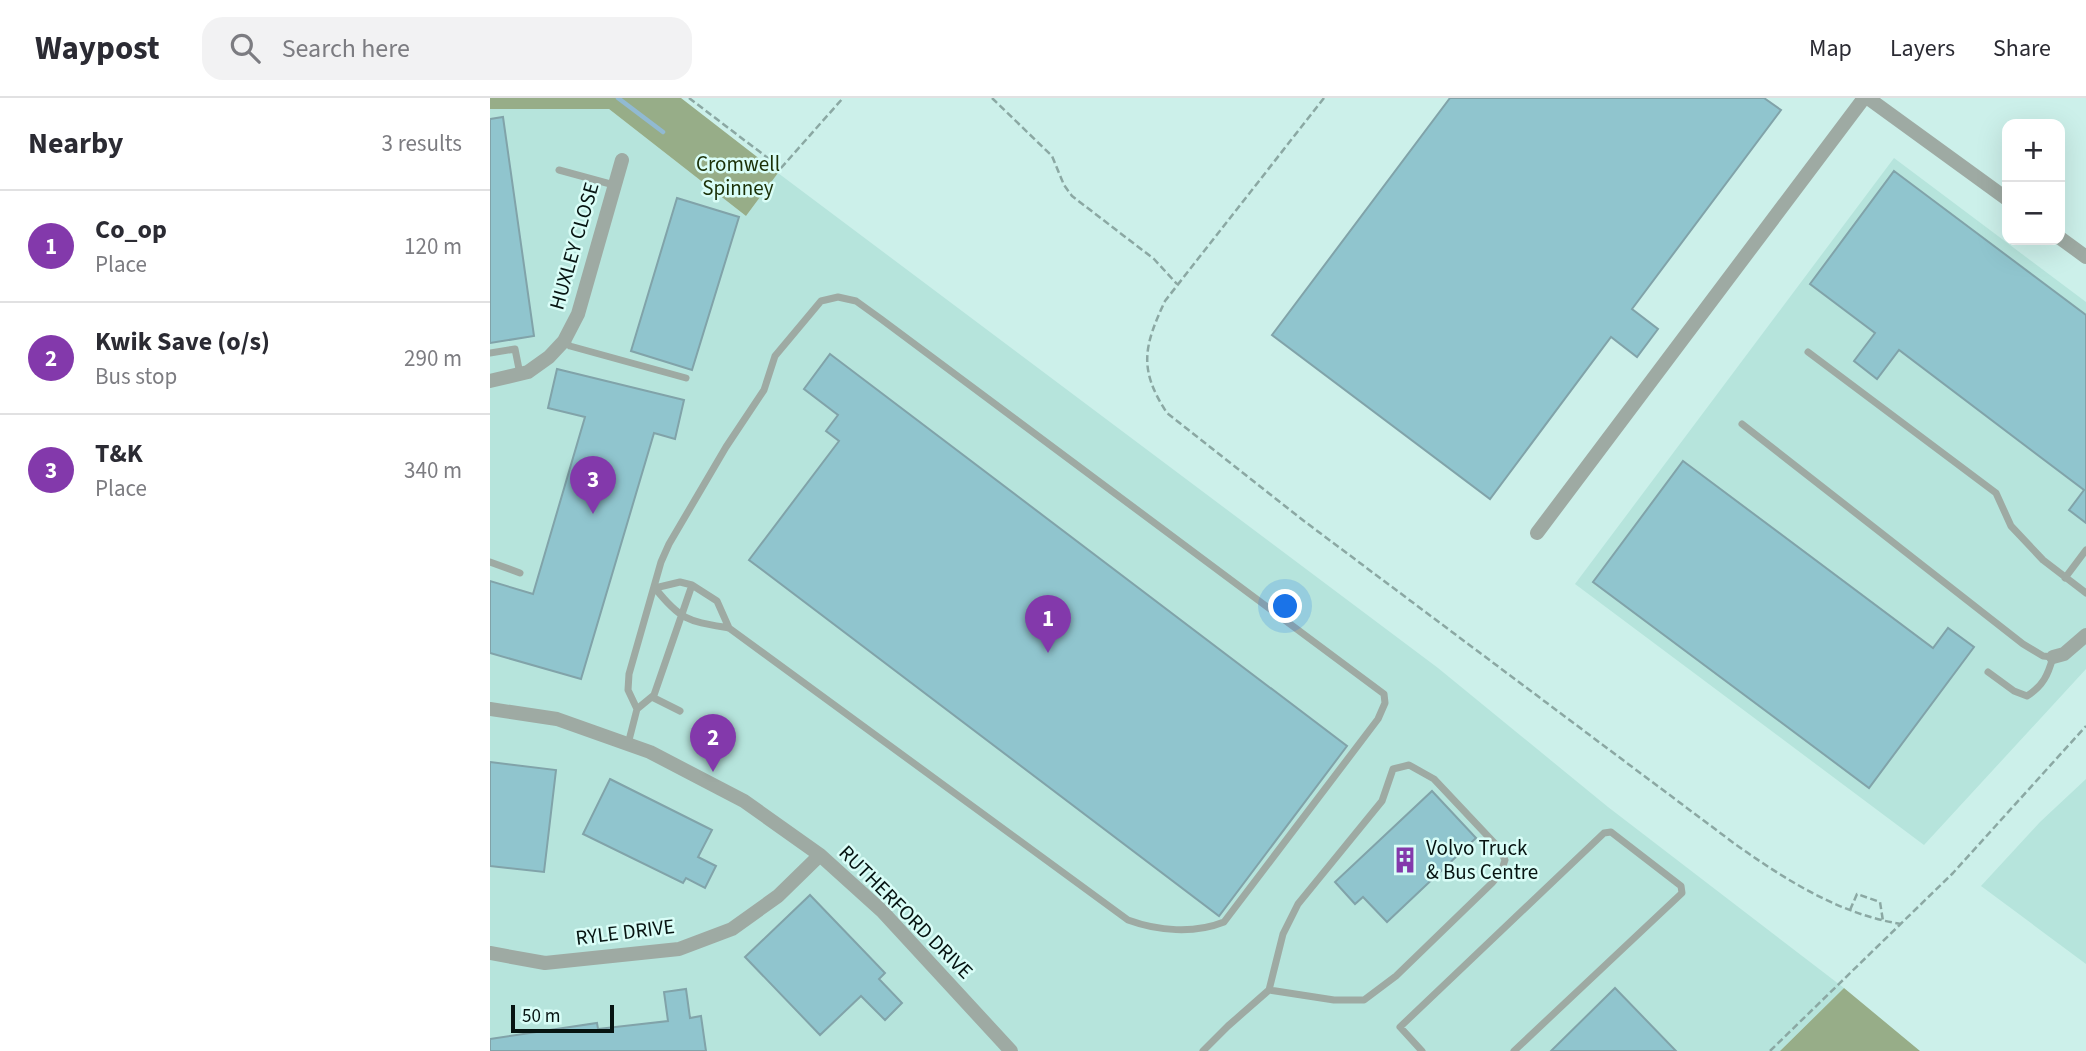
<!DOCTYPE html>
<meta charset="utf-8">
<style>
:root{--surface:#fff;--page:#f2f2f3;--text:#2b2b33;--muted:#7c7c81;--line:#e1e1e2;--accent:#8339ab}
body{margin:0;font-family:"Source Sans 3",sans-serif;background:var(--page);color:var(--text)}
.controls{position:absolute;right:21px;top:21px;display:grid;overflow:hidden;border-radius:14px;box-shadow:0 7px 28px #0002}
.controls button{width:63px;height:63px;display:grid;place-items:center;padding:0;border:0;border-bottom:2px solid var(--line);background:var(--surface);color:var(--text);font:35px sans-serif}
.scale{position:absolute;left:21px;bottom:18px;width:103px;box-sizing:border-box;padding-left:7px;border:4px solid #071412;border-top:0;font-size:19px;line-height:24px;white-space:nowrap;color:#071412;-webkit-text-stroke:5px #d9fdf7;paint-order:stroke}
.you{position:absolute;left:796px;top:509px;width:24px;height:24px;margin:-18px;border:5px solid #fff;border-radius:50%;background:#1a73e8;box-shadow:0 0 0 10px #1a73e833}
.badge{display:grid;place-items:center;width:46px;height:46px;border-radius:50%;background:var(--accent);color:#fff;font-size:23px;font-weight:700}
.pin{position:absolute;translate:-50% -58px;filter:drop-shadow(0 2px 4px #0008)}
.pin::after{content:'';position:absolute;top:37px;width:24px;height:21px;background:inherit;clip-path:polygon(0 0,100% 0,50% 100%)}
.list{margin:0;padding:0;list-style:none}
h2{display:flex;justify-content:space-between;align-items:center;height:91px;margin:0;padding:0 28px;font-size:30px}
h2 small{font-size:23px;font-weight:400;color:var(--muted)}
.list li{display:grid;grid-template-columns:46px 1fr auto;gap:21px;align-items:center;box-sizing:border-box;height:112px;padding:0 28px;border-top:2px solid var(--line)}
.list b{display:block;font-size:26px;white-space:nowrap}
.list p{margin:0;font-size:23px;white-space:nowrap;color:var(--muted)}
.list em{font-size:23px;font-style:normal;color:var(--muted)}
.icon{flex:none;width:38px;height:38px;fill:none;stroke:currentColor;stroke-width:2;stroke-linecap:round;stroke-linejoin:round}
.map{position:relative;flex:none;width:1596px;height:953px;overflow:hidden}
header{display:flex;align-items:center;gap:42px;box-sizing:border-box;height:98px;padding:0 35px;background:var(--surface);border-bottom:2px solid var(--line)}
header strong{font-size:33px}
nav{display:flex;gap:38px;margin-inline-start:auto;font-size:24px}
.search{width:490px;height:63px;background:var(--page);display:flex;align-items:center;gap:18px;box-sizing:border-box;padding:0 24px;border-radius:21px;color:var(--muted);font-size:26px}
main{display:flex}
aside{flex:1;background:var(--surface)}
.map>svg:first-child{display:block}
</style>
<header>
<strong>Waypost</strong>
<div class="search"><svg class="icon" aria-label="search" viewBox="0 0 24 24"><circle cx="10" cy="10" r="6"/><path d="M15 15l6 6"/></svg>Search here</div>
<nav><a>Map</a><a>Layers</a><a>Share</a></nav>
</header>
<main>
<aside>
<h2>Nearby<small>3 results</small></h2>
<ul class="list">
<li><span class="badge">1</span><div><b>Co_op</b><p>Place</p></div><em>120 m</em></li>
<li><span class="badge">2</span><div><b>Kwik Save (o/s)</b><p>Bus stop</p></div><em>290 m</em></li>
<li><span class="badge">3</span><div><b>T&amp;K</b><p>Place</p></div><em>340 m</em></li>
</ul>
</aside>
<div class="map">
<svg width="1596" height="953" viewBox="0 0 1596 953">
<rect width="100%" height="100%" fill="#ccf0ea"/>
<path fill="#b6e4dc" d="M0,11H119L256,118L288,75L948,570L1118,709L1354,890L1290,953H0Z
M1404,60L1596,204V571L1434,747L1085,486Z
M1596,681V866L1491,788L1550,724Z"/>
<path fill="#97ad88" d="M0,0H191L288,75L256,118L119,11H0Z
M1354,890L1430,953H1290Z"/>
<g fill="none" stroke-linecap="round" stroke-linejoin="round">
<path stroke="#91bad2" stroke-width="4.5" d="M128,0L173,34"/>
</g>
<path fill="#90c5ce" stroke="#81a3a9" stroke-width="2" d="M960,0H1274L1291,12L1142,211L1168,231L1147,259L1121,239L1000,401L782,237Z
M13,19L44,238L0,245V21Z
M1404,73L1596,217V425L1579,412L1594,392L1409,252L1387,281L1364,263L1385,235L1320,186Z
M187,100L249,119L202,272L141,253Z
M340,256L857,648L729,818L259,462L349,343L336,333L348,317L314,291Z
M67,271L194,302L185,341L164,335L91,581L0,555V483L43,496L95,319L58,310Z
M1193,363L1443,550L1458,530L1484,549L1379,690L1103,484Z
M0,664L66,672L54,774L0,768Z
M120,681L222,732L208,759L226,768L215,790L196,780L193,785L93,736Z
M942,693L986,740L897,824L873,799L865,806L845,784Z
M320,797L395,875L389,881L412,905L395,922L371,898L330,937L255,859Z
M1125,890L1186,953H1061Z
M196,891L200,920L211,918L216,953H0V941L107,925L108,931L178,923L174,894Z"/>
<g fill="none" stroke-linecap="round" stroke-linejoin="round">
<path stroke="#8ba8a3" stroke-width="2.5" stroke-dasharray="7 3.5" stroke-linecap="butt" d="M199,0L291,70L353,0
M502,0L562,58L574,87L582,98L664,161L687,186
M834,0L675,203C654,248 648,271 677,315L814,423L1245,746C1296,782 1349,816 1411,826
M1360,812L1367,796L1390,804L1393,823
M1280,953L1463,775L1596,628"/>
<path stroke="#9eaaa3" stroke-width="7" d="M69,72L124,87
M74,243L80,248L196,280
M1318,254L1506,395L1521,428L1553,462L1596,495
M0,255L25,251L30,276
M1252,326L1533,546L1553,558L1563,559C1558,577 1553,588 1537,598L1524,593L1498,574
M0,464L30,475
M1575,480L1596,452
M162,599L190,613
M147,611L138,592L139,576L171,464L179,446L236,349L274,292L285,258L331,203L348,199L366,203L391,221L894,596L895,605L888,621L734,824C704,836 668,833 638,822L239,530C199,523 191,523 165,490L190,484L202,487L227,503L239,530
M138,646L147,611L164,597L202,487
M713,953L738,928L779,892L793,836L808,806L892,703L903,671L919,667L944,681L1009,750L1015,762L1011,774L1002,785L906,878L874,902H844L779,892
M932,953L910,929L1114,735L1121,734L1191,788L1192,795L1024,953"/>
<path stroke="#9eaaa3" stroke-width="14" d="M1378,0L1517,101
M1570,140L1596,159
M0,283L38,274L59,259L74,243L88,216L132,62
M1047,435L1374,0
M1563,559L1574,556L1596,537
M0,611L67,621L160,654L254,703L330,757L392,813L521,953
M0,855L55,865L189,851L242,831L288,798L330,757"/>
</g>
<defs>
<g id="building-bare" transform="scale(2.1)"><path d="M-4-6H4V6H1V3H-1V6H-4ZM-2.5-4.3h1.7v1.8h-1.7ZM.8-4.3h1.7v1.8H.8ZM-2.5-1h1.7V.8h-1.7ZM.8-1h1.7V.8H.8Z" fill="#8339ab" stroke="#d9fdf7" stroke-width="2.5" paint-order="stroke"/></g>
</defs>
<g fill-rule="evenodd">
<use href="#building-bare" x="915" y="762"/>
</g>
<g text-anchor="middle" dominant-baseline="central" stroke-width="5" stroke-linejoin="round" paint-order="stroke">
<g font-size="21" fill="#1b3007" stroke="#d9fdf7">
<text x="248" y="66">Cromwell<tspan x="248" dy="24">Spinney</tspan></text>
</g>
<g font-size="21" fill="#071412" stroke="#d9fdf7">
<text transform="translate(84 148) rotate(-74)">HUXLEY CLOSE</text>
<text transform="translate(416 814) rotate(45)">RUTHERFORD DRIVE</text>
<text transform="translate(135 834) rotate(-7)">RYLE DRIVE</text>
</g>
<g font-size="21" fill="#071412" stroke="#d9fdf7" text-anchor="start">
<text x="936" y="750">Volvo Truck<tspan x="936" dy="24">&amp; Bus Centre</tspan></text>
</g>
</g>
</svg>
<div class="controls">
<button>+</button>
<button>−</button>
</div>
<div class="scale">50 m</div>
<div class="you"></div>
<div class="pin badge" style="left:558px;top:555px">1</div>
<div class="pin badge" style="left:223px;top:674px">2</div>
<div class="pin badge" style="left:103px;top:416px">3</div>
</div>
</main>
